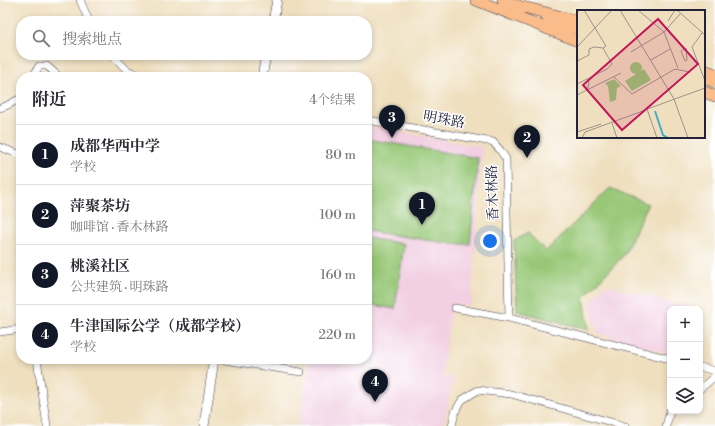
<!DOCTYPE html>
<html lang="zh">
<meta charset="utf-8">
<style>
:root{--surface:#fff;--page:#f2f2f3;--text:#2b2b33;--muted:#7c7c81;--line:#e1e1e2;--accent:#111827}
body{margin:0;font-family:"Libre Bodoni","Noto Serif SC",serif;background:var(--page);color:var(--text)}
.controls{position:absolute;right:12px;bottom:12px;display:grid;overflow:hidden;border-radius:8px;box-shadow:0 2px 6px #0003}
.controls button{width:36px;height:36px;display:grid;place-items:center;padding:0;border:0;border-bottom:1px solid var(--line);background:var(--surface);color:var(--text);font:20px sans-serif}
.you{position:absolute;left:490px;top:241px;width:14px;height:14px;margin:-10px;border:3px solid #fff;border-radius:50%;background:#1a73e8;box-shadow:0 0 0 6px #1a73e833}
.badge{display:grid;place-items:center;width:26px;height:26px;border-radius:50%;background:var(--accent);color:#fff;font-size:13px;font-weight:700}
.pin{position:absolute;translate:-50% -33px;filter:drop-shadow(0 1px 2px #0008)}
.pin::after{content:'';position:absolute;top:21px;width:14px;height:12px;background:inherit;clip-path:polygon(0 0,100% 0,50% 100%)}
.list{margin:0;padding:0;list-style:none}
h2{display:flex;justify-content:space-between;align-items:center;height:52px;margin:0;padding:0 16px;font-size:17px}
h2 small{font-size:13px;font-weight:400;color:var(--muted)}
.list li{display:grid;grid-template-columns:26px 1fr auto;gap:12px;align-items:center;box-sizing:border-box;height:60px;padding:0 16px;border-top:1px solid var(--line)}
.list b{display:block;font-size:15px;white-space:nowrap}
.list p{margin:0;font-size:13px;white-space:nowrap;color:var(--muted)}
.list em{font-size:13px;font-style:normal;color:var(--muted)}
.icon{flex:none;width:22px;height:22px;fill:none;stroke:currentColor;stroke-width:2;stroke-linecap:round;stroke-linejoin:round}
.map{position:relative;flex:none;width:715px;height:426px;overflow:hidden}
.search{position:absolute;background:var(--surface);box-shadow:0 2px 6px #0003;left:16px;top:16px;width:356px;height:44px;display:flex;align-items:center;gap:10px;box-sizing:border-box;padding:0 14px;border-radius:16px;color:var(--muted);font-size:15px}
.panel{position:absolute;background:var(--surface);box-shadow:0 2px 6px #0003;left:16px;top:72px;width:356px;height:292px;border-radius:16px}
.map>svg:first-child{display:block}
</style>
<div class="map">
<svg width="715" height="426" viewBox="0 0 715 426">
<rect width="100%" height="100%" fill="#fff"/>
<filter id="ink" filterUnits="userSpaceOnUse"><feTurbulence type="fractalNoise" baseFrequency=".025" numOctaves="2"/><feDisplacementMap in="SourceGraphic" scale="8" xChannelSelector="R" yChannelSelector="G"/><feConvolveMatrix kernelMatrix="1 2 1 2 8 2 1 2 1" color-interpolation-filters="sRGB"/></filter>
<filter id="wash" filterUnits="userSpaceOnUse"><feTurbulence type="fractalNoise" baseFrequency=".012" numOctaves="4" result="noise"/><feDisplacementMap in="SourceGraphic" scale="16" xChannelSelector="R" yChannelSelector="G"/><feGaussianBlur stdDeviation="0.9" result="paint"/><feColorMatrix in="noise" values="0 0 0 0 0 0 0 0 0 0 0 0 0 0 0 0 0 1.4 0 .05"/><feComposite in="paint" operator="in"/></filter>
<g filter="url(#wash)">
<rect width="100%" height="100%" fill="#efdfbe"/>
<path fill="#f2cfe2" d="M367,126L482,147L471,306L452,303L442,376L454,378L443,426H298L310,359H367Z
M605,284L693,309H670V354L597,333L590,303Z"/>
<path fill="#98c877" stroke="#5d7559" d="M367,139L478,158L470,244H452L367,231Z
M610,188L648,204L624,255L584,297L589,330L517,311L514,241L528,233L546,251Z
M367,238L404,244L395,309L367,304Z"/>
</g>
<g filter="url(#ink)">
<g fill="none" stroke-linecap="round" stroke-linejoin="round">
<g stroke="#413e4f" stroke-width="8">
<path id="minor" d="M80,0L89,21
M112,55L127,70L143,77
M33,77L39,66H47L56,74L58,77
M0,108L6,106L21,98
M367,120L493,142L500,150L506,159L509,318
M0,147L18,154L21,152
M455,308L509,318L670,359
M0,332L21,329
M37,359L47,426
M218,359L301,372
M700,367L715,371
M700,389L715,376
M452,426L455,412L462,400L478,390L511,394L625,426
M666,426L670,411"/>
</g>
<g stroke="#413e4f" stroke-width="10">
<path id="tertiary" d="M273,21L277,0
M262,77L266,55
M204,426L214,359"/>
</g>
<g stroke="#413e4f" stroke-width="12">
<path id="primary" d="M476,0L578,41
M503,0L523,8
M547,17L578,29
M704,78L715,82
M704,92L715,96"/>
</g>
<g stroke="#413e4f" stroke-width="12">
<path id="trunk" d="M515,5L578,21
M704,70L715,74"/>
</g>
<use href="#minor" stroke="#fff" stroke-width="7"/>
<use href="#tertiary" stroke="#fff" stroke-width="9"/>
<use href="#primary" stroke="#f9bc8a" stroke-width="11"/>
<use href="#trunk" stroke="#f9bc8a" stroke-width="11"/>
</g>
</g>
<g text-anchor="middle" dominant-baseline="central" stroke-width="3" stroke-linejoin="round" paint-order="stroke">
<g font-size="14" fill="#22223b" stroke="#fff">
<text transform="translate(444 120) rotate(10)">明珠路</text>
<text transform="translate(493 193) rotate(-92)">香木林路</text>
</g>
</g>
<g transform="translate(577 10)">
<rect width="128" height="128" fill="#efdfbe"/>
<path d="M53 58a6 6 0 1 1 12 0a6 6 0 1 1-12 0ZM67,59L74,70L55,81L48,71ZM37,69L44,76L40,78L39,90L33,92L31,76L28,73Z" fill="#98c877"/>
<path fill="none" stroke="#45aec4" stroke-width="2" d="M78,101L86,125L91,128"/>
<path fill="none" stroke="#9d938a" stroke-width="1" d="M7,0L29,36L26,38M43,0L97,89L111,128M61,0L87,22L101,58M100,0L128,25M91,11L98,0M125,23L115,37L128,71M0,37L35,0M109,38L110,50L108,51L104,41ZM54,42L87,22L103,4M74,50L93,39M0,51L12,45V39L17,37L26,38L35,54L30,59L0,74M37,67L55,84L98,59L113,62M10,81L12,73L10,69M0,85L44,63M70,99L80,128M65,101L128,78M35,113L40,128M0,122L24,114M5,128L8,122L66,101"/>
<path fill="#c2185b" fill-opacity="0.15" stroke="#c2185b" stroke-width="2" d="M81,9L121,54L45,120L6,75Z"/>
<rect width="128" height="128" fill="none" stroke="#22223b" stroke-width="2"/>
</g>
</svg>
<div class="controls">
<button>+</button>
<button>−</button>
<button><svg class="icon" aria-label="layers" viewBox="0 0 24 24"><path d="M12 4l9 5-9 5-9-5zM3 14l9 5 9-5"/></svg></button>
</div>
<div class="you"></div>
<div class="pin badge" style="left:422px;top:225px">1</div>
<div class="pin badge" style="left:527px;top:158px">2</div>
<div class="pin badge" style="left:392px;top:138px">3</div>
<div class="pin badge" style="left:375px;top:402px">4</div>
<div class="search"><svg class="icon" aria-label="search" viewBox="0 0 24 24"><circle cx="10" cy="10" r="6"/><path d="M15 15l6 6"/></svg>搜索地点</div>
<section class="panel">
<h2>附近<small>4个结果</small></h2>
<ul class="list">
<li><span class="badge">1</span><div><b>成都华西中学</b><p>学校</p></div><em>80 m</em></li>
<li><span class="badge">2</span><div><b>萍聚茶坊</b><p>咖啡馆 · 香木林路</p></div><em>100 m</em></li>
<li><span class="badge">3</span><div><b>桃溪社区</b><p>公共建筑 · 明珠路</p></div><em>160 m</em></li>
<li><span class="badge">4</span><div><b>牛津国际公学（成都学校）</b><p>学校</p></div><em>220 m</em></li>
</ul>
</section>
</div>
